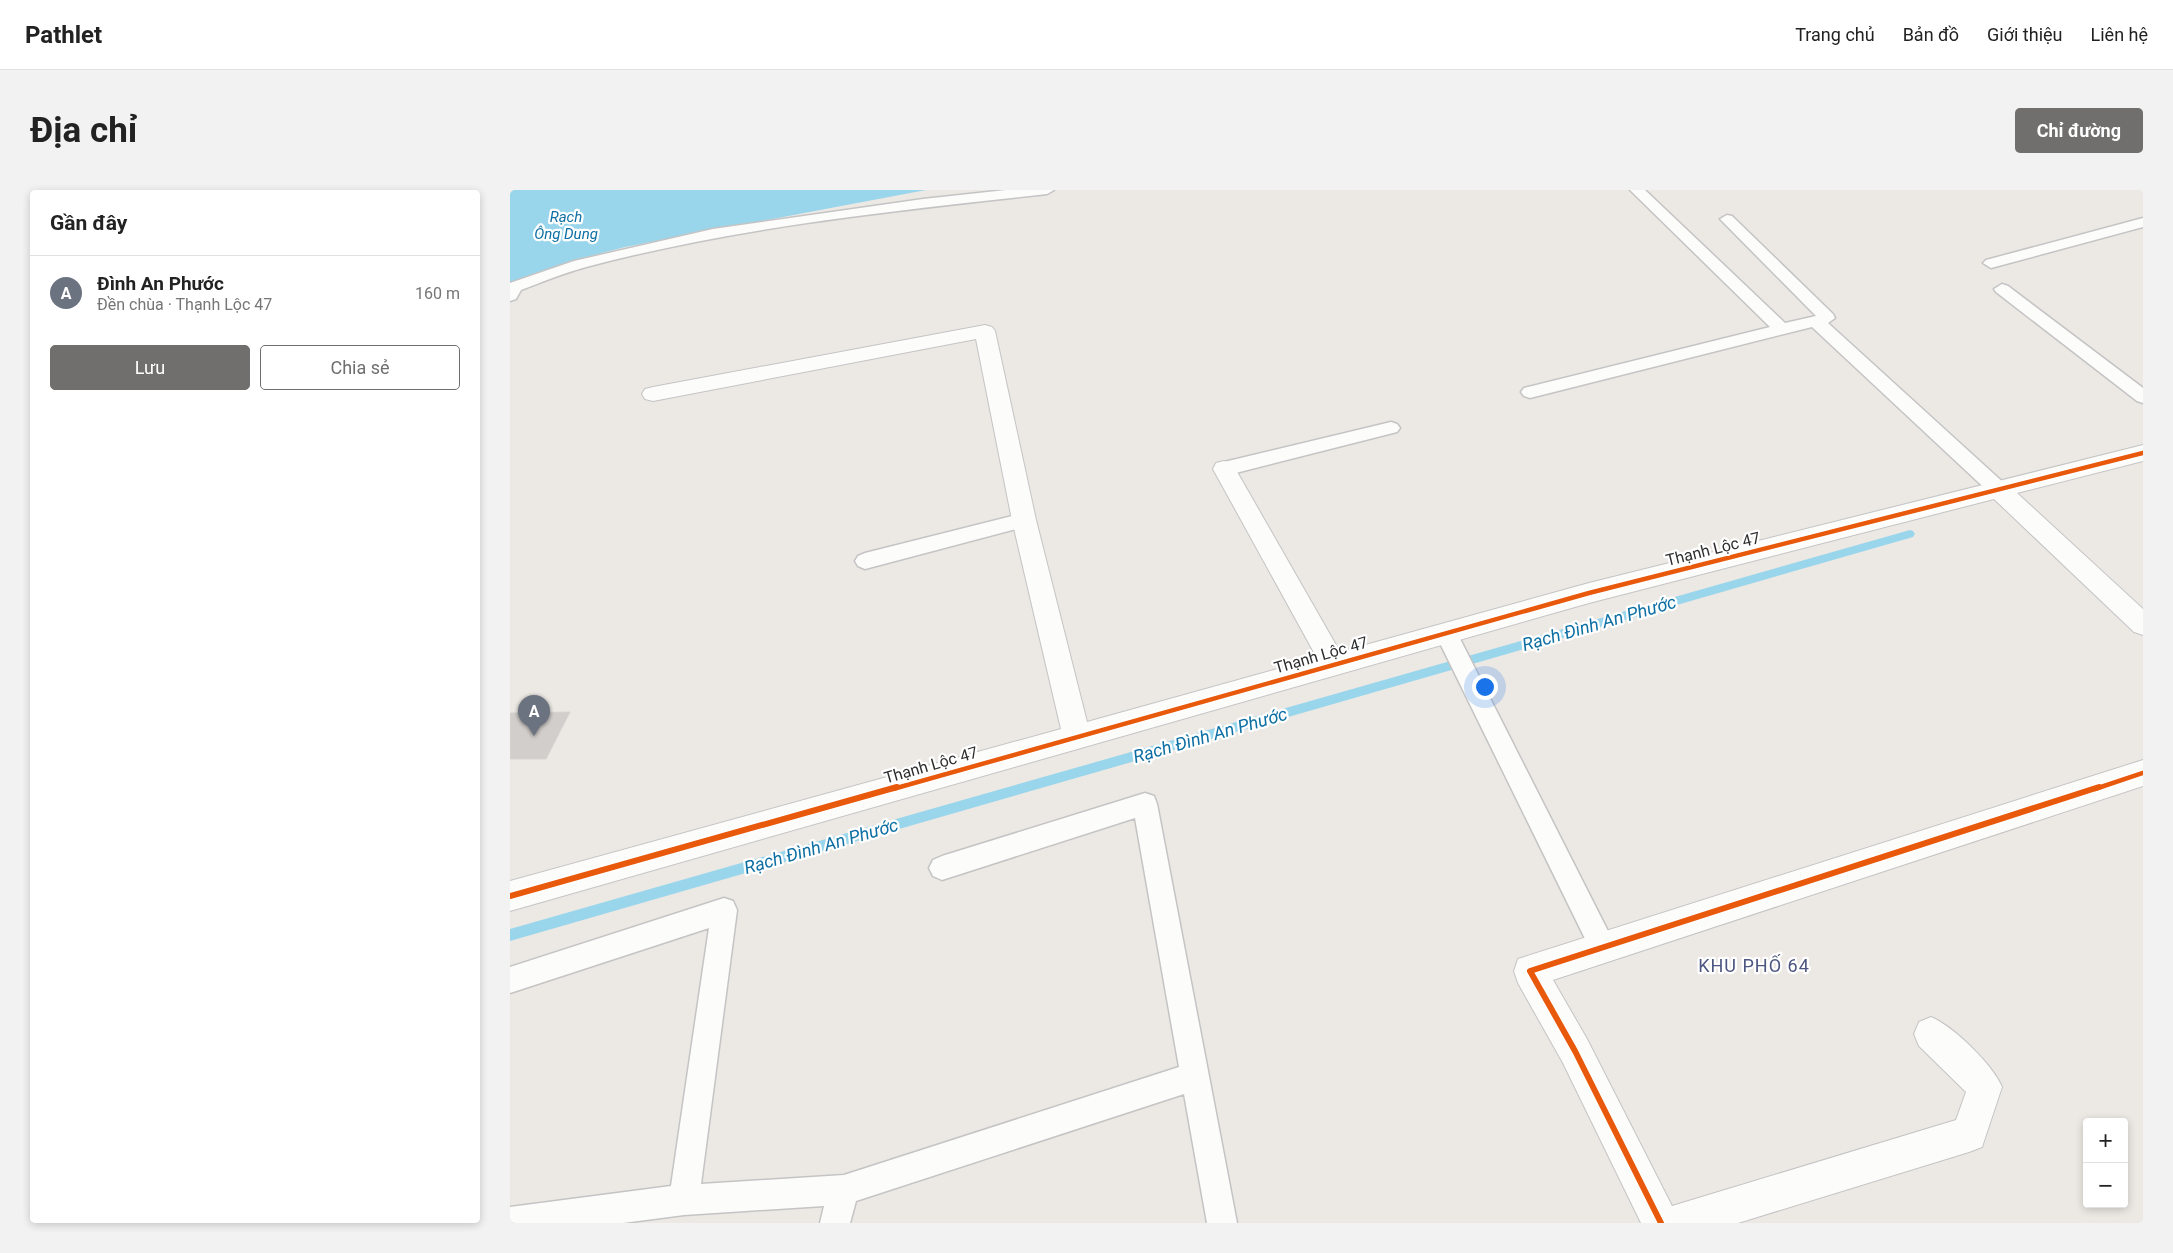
<!DOCTYPE html>
<html lang="vi">
<meta charset="utf-8">
<style>
:root{--surface:#fff;--page:#f2f2f2;--text:#222;--muted:#767676;--line:#e0e0e0;--accent:#706f6e}
body{margin:0;font-family:Roboto,sans-serif;background:var(--page);color:var(--text)}
.controls{position:absolute;right:15px;bottom:15px;display:grid;overflow:hidden;border-radius:5px;box-shadow:0 2px 8px #0003}
.controls button{width:45px;height:45px;display:grid;place-items:center;padding:0;border:0;border-bottom:1px solid var(--line);background:var(--surface);color:var(--text);font:25px sans-serif}
.you{position:absolute;left:974px;top:496px;width:18px;height:18px;margin:-12px;border:4px solid #fff;border-radius:50%;background:#1a73e8;box-shadow:0 0 0 8px #1a73e833}
.badge{display:grid;place-items:center;width:32px;height:32px;border-radius:50%;background:var(--accent);color:#fff;font-size:16px;font-weight:700}
.pin{position:absolute;translate:-50% -41px;filter:drop-shadow(0 1px 2px #0008)}
.pin::after{content:'';position:absolute;top:26px;width:18px;height:15px;background:inherit;clip-path:polygon(0 0,100% 0,50% 100%)}
.list{margin:0;padding:0;list-style:none}
h2{display:flex;justify-content:space-between;align-items:center;height:65px;margin:0;padding:0 20px;font-size:21px}
h2 small{font-size:16px;font-weight:400;color:var(--muted)}
.list li{display:grid;grid-template-columns:32px 1fr auto;gap:15px;align-items:center;box-sizing:border-box;height:75px;padding:0 20px;border-top:1px solid var(--line)}
.list b{display:block;font-size:19px;white-space:nowrap}
.list p{margin:0;font-size:16px;white-space:nowrap;color:var(--muted)}
.list em{font-size:16px;font-style:normal;color:var(--muted)}
.actions{display:flex;gap:10px;padding:15px 20px}
.actions a{flex:1;padding:11px 0;border:1px solid var(--accent);border-radius:5px;text-align:center;font-size:18px;color:var(--accent)}
.actions .main{background:var(--accent);color:#fff}
.map{position:relative;flex:none;width:1633px;height:1033px;overflow:hidden;border-radius:5px}
header{display:flex;align-items:center;gap:30px;box-sizing:border-box;height:70px;padding:0 25px;background:var(--surface);border-bottom:1px solid var(--line)}
header strong{font-size:24px}
nav{display:flex;gap:28px;margin-inline-start:auto;font-size:18px}
.intro{display:flex;align-items:center;justify-content:space-between;box-sizing:border-box;height:120px;padding:0 30px}
h1{margin:0;font-size:35px}
.button{padding:12px 22px;border-radius:5px;background:var(--accent);color:#fff;font-size:18px;font-weight:700}
main{display:flex;gap:30px;padding:0 30px}
aside{flex:1;background:var(--surface);border-radius:5px;box-shadow:0 2px 8px #0003}
.map>svg:first-child{display:block}
</style>
<header>
<strong>Pathlet</strong>
<nav><a>Trang chủ</a><a>Bản đồ</a><a>Giới thiệu</a><a>Liên hệ</a></nav>
</header>
<div class="intro"><h1>Địa chỉ</h1><a class="button">Chỉ đường</a></div>
<main>
<aside>
<h2>Gần đây<small></small></h2>
<ul class="list">
<li><span class="badge" style="background:#6b7280">A</span><div><b>Đình An Phước</b><p>Đền chùa · Thạnh Lộc 47</p></div><em>160 m</em></li>
</ul>
<div class="actions"><a class="main">Lưu</a><a>Chia sẻ</a></div>
</aside>
<div class="map">
<svg width="1633" height="1033" viewBox="0 0 1633 1033">
<rect width="100%" height="100%" fill="#ece8e4"/>
<path fill="#99d6ec" d="M0,0H416L115,57L58,72L0,93Z"/>
<g fill="none" stroke-linecap="round" stroke-linejoin="round">
<path fill="#99d6ec" fill-rule="evenodd" d="M1400,340L1403,341L1405,344L1403,347L0,751V739Z"/>
</g>
<path fill="#d1cecb" stroke="#d7d4d0" d="M60,522L36,569H0V523Z"/>
<g fill="none" stroke-linecap="round" stroke-linejoin="round">
<g stroke="#c5c4c5" stroke-width="3">
<path id="lane" d="M496,0H544L537,4C382,21 226,37 76,77C54,83 32,92 11,100L6,109L0,111V93L64,71L203,39L413,9Z
M1120,0H1135L1275,133L1306,126L1210,29L1217,25L1222,26L1323,124L1325,128L1318,133L1496,295L1499,300L1496,305L1489,307L1482,305L1302,137L1020,208L1014,206L1011,202L1014,198L1260,137Z
M1633,28V37L1481,78L1473,73L1476,70Z
M1492,94L1498,96L1633,198V213L1627,211L1486,102L1484,99Z
M881,232L887,234L890,238L887,242L714,286L707,284L705,279L707,274L714,272Z
M514,323L521,325L524,330L521,335L355,379L348,376L345,371L348,366L355,363Z
M936,434L944,437L1102,749L1106,758L1102,767L1093,771L1084,767L925,443L928,437Z
M635,603L644,606L647,614L727,1033H697L674,904L346,1011L340,1033H310L314,1016L174,1025L113,1033H0V1017L161,996L199,738L0,803V777L214,708L223,711L227,720L191,994L334,985L669,877L625,628L432,690L423,686L419,678L423,670L432,666Z"/>
</g>
<g stroke="#c5c4c5" stroke-width="2">
<path id="street" d="M475,135L482,137L485,141L526,330L577,532L807,468L703,279L706,273L714,271L722,273L830,462L1079,393L1633,255V271L1507,303L1633,419V445L1624,442L1484,309L1079,413L0,721V691L551,539L502,330L466,149L143,211L135,209L132,204L135,199L143,197Z
M1633,570V596L1043,790L1077,849L1162,1016L1446,930L1456,902L1409,856L1404,844L1409,832L1421,827C1443,836 1483,875 1492,897L1472,957L1459,962L1228,1033H1131L1053,873L1008,793L1004,781L1008,769Z"/>
</g>
<use href="#lane" fill="#fcfcfb" fill-rule="evenodd"/>
<use href="#street" fill="#fcfcfb" fill-rule="evenodd"/>
<g stroke="#fff" stroke-width="8">
<path id="cycleway-far1" d="M383,599L1079,403L1633,263
M1585,599L1633,583"/>
</g>
<g stroke="#fff" stroke-width="9">
<path id="cycleway" d="M0,706L387,597
M1151,1033L1065,861L1020,781L1589,597"/>
</g>
<use href="#cycleway-far1" stroke="#e8590c" stroke-width="4.5"/>
<use href="#cycleway" stroke="#e8590c" stroke-width="6"/>
</g>
<g text-anchor="middle" dominant-baseline="central" stroke-width="4.5" stroke-linejoin="round" paint-order="stroke">
<g font-size="15" font-style="italic" fill="#0d6fa3" stroke="#fff">
<text x="56" y="27">Rạch<tspan x="56" dy="17">Ông Dung</tspan></text>
</g>
<g font-size="16" fill="#2e2e2e" stroke="#fff">
<text transform="translate(1203 359) rotate(-14)">Thạnh Lộc 47</text>
<text transform="translate(811 465) rotate(-16)">Thạnh Lộc 47</text>
<text transform="translate(421 575) rotate(-16)">Thạnh Lộc 47</text>
</g>
<g font-size="18" font-style="italic" fill="#0d6fa3" stroke="#fff">
<text transform="translate(1089 433) rotate(-16)">Rạch Đình An Phước</text>
<text transform="translate(700 545) rotate(-16)">Rạch Đình An Phước</text>
<text transform="translate(311 656) rotate(-16)">Rạch Đình An Phước</text>
</g>
<g font-size="18" letter-spacing="1" fill="#4d5680" stroke="#fff">
<text x="1244" y="775">KHU PHỐ 64</text>
</g>
</g>
</svg>
<div class="controls">
<button>+</button>
<button>−</button>
</div>
<div class="you"></div>
<div class="pin badge" style="left:24px;top:546px;background:#6b7280">A</div>
</div>
</main>
